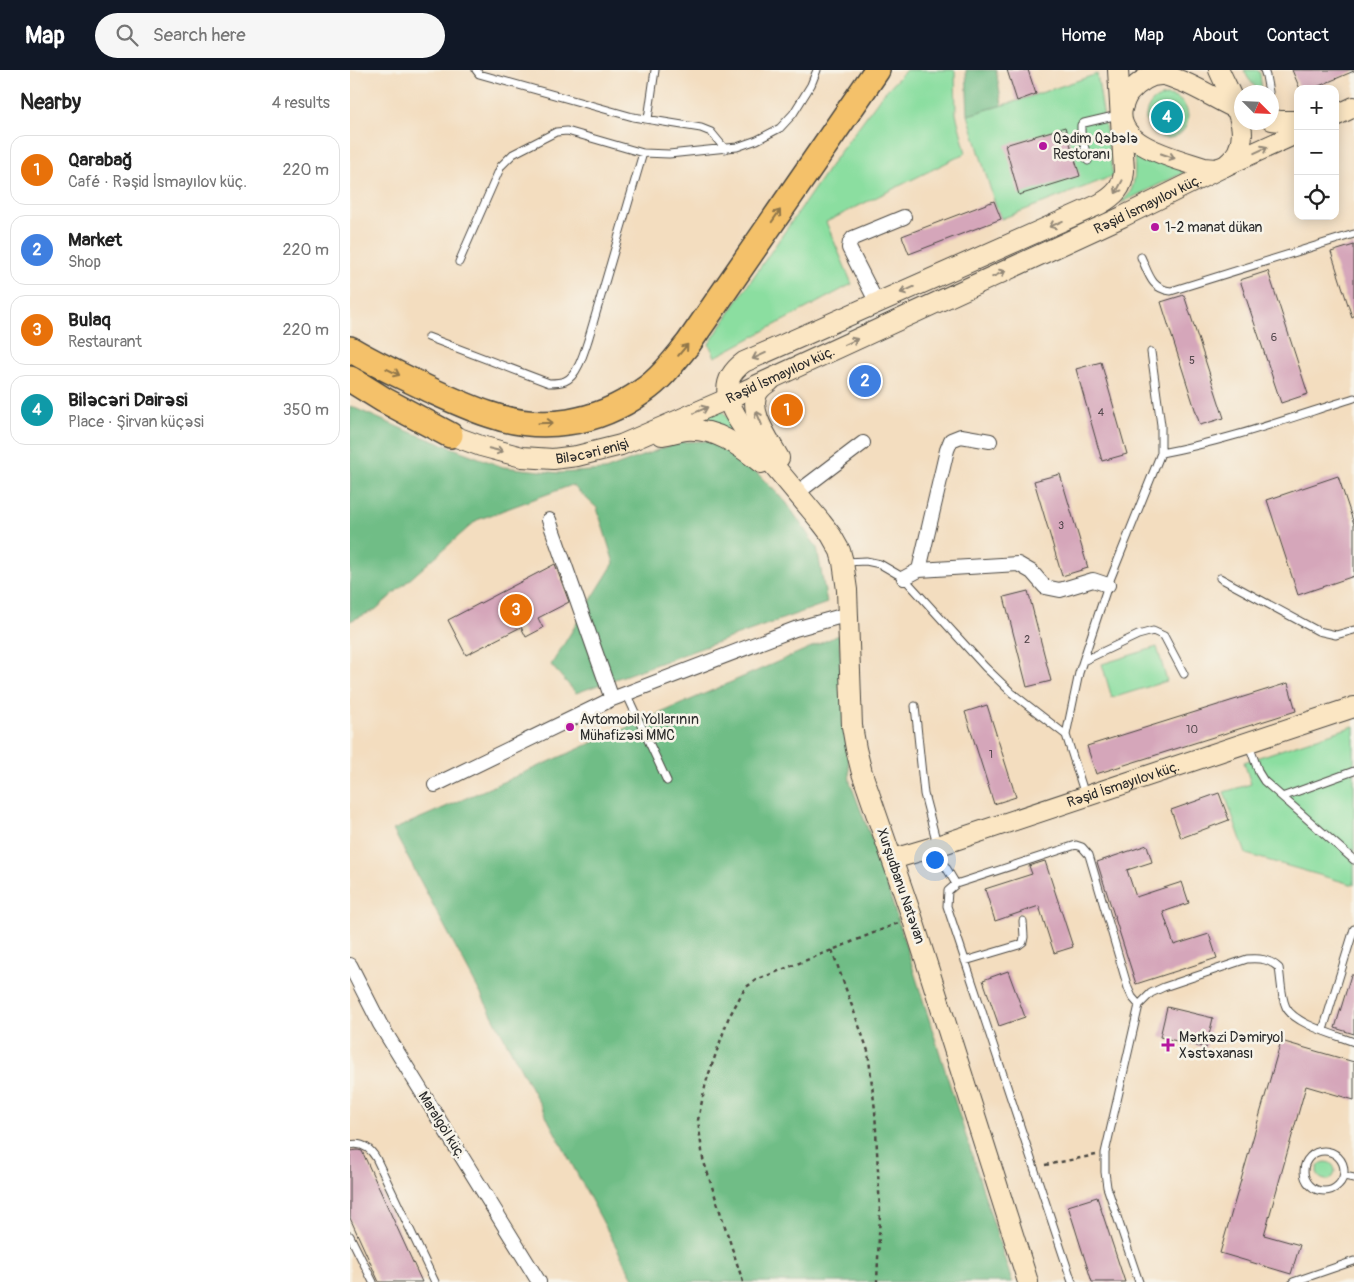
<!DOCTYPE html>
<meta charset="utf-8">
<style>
:root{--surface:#fff;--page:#f6f6f6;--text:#222;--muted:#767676;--line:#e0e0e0;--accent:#111827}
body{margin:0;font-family:Pangolin,sans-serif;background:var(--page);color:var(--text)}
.controls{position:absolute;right:15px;top:15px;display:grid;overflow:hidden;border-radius:10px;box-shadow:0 2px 12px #0003}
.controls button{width:45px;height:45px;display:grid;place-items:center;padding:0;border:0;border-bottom:1px solid var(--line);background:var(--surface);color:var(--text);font:25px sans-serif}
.compass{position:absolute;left:884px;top:15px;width:45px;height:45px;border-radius:50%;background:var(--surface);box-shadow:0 2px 12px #0003;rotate:114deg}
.you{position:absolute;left:584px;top:789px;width:18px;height:18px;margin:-12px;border:4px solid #fff;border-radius:50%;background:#1a73e8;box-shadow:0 0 0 8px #1a73e833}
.badge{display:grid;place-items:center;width:32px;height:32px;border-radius:50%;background:var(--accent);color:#fff;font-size:16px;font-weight:700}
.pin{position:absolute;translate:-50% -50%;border:2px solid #fff;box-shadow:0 1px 5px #0006}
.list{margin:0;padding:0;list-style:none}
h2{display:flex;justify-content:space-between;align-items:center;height:65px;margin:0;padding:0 20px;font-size:21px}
h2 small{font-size:16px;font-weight:400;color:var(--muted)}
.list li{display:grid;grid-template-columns:32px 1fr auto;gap:15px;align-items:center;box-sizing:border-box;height:70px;margin:0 10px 10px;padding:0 10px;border:1px solid var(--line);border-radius:15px}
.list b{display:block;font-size:19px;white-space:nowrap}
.list p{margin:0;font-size:16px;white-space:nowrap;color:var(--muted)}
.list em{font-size:16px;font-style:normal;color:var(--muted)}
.icon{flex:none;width:28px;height:28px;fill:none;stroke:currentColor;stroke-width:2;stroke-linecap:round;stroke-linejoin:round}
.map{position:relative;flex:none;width:1004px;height:1212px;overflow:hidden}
header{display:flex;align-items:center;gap:30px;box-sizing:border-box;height:70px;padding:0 25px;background:var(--accent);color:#fff}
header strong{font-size:24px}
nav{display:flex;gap:28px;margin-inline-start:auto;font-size:18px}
.search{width:350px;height:45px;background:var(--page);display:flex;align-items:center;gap:12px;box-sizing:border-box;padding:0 18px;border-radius:28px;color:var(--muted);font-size:19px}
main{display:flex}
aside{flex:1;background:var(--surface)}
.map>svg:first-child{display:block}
</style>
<header>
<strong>Map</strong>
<div class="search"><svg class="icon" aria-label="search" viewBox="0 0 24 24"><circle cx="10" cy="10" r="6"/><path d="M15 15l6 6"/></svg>Search here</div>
<nav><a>Home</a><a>Map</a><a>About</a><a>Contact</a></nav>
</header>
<main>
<aside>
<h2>Nearby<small>4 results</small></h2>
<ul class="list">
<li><span class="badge" style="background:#e8710a">1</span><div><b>Qarabağ</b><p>Café · Rəşid İsmayılov küç.</p></div><em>220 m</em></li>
<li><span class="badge" style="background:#3f7fe0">2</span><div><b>Market</b><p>Shop</p></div><em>220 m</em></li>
<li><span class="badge" style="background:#e8710a">3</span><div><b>Bulaq</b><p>Restaurant</p></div><em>220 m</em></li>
<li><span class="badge" style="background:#0f9aa8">4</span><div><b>Biləcəri Dairəsi</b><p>Place · Şirvan küçəsi</p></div><em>350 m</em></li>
</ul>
</aside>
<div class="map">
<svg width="1004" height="1212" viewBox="0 0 1004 1212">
<rect width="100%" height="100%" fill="#f7f3e8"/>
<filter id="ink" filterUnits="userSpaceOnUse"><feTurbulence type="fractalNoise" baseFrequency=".02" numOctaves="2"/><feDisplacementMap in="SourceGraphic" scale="10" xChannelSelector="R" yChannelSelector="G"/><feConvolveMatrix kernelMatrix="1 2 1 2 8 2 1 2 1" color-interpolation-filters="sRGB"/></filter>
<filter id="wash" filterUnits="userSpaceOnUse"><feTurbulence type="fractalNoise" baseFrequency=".0096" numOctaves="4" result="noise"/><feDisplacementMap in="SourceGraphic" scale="20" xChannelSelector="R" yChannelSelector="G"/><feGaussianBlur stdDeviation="1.12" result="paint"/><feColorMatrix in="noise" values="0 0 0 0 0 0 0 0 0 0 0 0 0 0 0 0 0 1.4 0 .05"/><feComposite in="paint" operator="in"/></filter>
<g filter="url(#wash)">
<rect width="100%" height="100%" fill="#f3ddbf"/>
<path fill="#8bdea0" stroke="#5b8466" d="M556,0H605L606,44L616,83L476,152L502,214L365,287L359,274L391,225L487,86L532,25Z
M894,0H908L910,4L912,22H909L898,8Z
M747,4L763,106L651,149L644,131L618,45L667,31Z
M796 47a21 21 0 1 1 42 0a21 21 0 1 1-42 0Z
M783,75L837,101L771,133C773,130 777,127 779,124C788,110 784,90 783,75Z
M371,339L397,373L336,354Z
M807,577L817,611L762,628L752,594Z
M1004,656V815L896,784L874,722L901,714L894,692Z
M967 1101a9 9 0 1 1 18 0a9 9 0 1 1-18 0Z"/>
<path fill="#70bd86" stroke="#4e7458" d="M616,0H646L652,35L618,45Z
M0,336L55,360L153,397L209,403L255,400L329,372L356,371L384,380L436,432L467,478L477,533L226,623L201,595L264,493L247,438L222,415L127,450L25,540L0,551Z
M489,565L500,712L525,778L662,1212H285L43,760Z"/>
<g id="blocks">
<path fill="#d5a6ba" d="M657,0H678L686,24L667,31Z
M942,0H1004V1L962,19H950Z
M715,57L730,106L669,125L655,75Z
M644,131L651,149L559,184L552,166Z
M1004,175V246L1002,247L981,182Z
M918,201L958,324L931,333L890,210Z
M834,225L874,348L850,355L811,232Z
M751,292L777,384L752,391L726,299Z
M710,404L738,498L712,506L684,411Z
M988,406L1004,454V506L948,525L917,430Z
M205,494L219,532L188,548L193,558L176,567L171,557L116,585L98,550Z
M678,521L701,611L677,617L654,527Z
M938,613L946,641L746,704L737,676Z
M637,635L666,727L644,734L615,642Z
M869,723L879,750L831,768L821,740Z
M797,775L802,792L777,800L786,827L832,812L839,833L813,842L824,875L859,864L867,888L786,914L747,792Z
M695,791L723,877L704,883L689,836L645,851L635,819L682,804L679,796Z
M658,901L675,947L649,956L633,910Z
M1001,905H1004V964L985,958Z
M817,937L863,948L856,978L810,967Z
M931,971L1004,992V1030L956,1016L914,1165L950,1175L941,1204L870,1183Z
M8,1080L12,1081L72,1212H29L0,1148V1081Z
M747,1127L775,1212H742L718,1136Z"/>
</g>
</g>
<g filter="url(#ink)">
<use href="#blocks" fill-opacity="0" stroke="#494641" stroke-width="1"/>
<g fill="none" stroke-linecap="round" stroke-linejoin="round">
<g stroke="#494641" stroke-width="9">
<path id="lane" d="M126,0L129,4L283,47L351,58L361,62L375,79
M914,0L916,6L919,22
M298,49L305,0
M738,91L731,62V55L734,53L768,45
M791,187C799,204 801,219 821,221L1004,164
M109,192L151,96L163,84L206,62L217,61L293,83L319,84L387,77L407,70L430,58L443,44L461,15L467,0
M78,267L199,313C203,313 210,313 215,311C228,306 235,279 239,267L293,83
M811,383C877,371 940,348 1004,328
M495,492L516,491L530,494L554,508L635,597L662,623L716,665
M870,508L968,561L986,565L1004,560
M733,591L788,565L803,561L814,566L834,604
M276,623L317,711
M565,636L574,724L591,789L606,814L726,775L732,777L739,785L778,918L782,927L789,935
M899,675L909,703L914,711L1004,790
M735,725L716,665L729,603L758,515L811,383V355L801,282
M932,727L1004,701
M606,814L598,821L597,836L722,1212
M615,891L669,875L673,872L674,867L673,851
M973,960L1004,859
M0,1075C12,1072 20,1078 26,1088L85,1212
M954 1101a20 20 0 1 1 40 0a20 20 0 1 1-40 0Z
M994,1106L1004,1108
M0,1166L23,1212
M789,1212L757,1117L755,1102V1083L789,935L801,923L814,917L897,889C910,888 919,889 929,898C931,909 931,927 936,937C944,954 986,965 1004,972
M943,1212L1004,1191"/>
</g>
<g stroke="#494641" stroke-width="16">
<path id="street" d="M527,233L499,178L500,172L503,168L554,147
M447,423L513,373
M199,450L262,629
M569,500L668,494L682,502L695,517L710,520L743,510L758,515
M554,508L569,500L597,380L601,370L611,366L640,371
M85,715L262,629L445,559L499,544
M0,895L30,954L189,1212"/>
</g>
<g stroke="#494641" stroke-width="22">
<g id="secondary">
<path d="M889,40C869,31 851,19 831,11C825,9 819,6 813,5C799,4 789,12 780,22C776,26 774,32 772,39C764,76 829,89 854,98L866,99L875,96L948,63"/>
<path d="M985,46L1004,37"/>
<path d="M922,50L930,51H948"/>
<path d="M420,311C416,314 411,317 408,322C397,341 420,371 429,388"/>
<path id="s1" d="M87,360L131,376L172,387L203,389L227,386L271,375L377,329L772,147L875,96C910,70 882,30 869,0"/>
<path d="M312,365C320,364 328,361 336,360C365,358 389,375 411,393"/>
<path id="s2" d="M543,789L587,776L1004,637"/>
<path d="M678,1212L562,847L512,703L506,679L502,656L497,520L493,492L490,481L481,465L471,452L400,367C381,341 363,315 394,292L750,134C764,126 773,118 774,101L768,0"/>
</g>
</g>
<g stroke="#494641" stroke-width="28">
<path id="highway" d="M0,279C25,294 52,306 78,319C98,328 117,337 138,344C191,363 247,354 293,321C311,309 324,291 338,274L527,0
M0,309L34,330L100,365"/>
</g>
<path stroke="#494641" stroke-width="2.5" stroke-dasharray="4 4" stroke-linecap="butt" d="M482,880L518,981L525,1040L530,1142L527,1212
M695,1095L746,1085
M393,1212L353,1089L348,1050L356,1012L378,949L395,918L406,910L482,880L548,853"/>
<use href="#lane" stroke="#fff" stroke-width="7"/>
<use href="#street" stroke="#fff" stroke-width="14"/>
<use href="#secondary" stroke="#fbe6c3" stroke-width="20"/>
<use href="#highway" stroke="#f4c16a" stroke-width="25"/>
</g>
<defs><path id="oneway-shaft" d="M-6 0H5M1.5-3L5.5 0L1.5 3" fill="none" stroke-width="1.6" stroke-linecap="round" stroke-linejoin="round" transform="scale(1.25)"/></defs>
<g stroke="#938877">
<use href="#oneway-shaft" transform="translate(911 80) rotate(-25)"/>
<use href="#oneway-shaft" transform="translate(818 86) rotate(19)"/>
<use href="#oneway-shaft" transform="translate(769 117) rotate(118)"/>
<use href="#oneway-shaft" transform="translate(706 154) rotate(156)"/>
<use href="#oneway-shaft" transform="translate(649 204) rotate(-25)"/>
<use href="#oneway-shaft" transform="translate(557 220) rotate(156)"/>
<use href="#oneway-shaft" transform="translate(501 272) rotate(-25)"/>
<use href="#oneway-shaft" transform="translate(409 286) rotate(156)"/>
<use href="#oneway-shaft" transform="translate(351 340) rotate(-23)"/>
<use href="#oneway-shaft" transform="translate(409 348) rotate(-112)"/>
<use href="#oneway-shaft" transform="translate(146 380) rotate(14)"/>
</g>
<g stroke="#90764a">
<use href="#oneway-shaft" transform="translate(426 146) rotate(-55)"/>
<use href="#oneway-shaft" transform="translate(333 280) rotate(-50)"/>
<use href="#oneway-shaft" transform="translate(43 302) rotate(26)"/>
<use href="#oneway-shaft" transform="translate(196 353) rotate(-2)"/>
</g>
</g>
<g fill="#b5179e" stroke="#f7f3e8" stroke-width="2">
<circle cx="693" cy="76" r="5"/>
<circle cx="805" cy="157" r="5"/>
<circle cx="220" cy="657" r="5"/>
<path d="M815.5 967.5h5v5h5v5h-5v5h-5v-5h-5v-5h5z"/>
</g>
<g text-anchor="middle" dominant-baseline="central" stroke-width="5" stroke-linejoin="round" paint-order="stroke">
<g font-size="11" fill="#564a4f">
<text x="924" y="267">6</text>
<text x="842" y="290">5</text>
<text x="751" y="342">4</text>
<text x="711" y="455">3</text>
<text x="677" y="569">2</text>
<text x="842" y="659">10</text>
<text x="641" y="684">1</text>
</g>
<g font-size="14" fill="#2b2b2b" stroke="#f7f3e8" text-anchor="start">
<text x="703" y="68">Qədim Qəbələ<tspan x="703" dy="16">Restoranı</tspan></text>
<text x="815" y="157">1-2 manat dükan</text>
<text x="230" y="649">Avtomobil Yollarının<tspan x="230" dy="16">Mühafizəsi MMC</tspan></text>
<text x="829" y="967">Mərkəzi Dəmiryol<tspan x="829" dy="16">Xəstəxanası</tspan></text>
</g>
<g font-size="14" fill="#2b2b2b" stroke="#f7f3e8">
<text stroke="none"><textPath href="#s1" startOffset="769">Rəşid İsmayılov küç.</textPath></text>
<text stroke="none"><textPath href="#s1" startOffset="364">Rəşid İsmayılov küç.</textPath></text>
<text stroke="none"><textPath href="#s1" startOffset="160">Biləcəri enişi</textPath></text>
<text stroke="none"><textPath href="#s2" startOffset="242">Rəşid İsmayılov küç.</textPath></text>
<text transform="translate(551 816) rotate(71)">Xurşudbanu Natəvan</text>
<text transform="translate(92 1055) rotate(58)">Maralgöl küç.</text>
</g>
</g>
</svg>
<div class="controls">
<button>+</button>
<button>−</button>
<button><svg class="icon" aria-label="locate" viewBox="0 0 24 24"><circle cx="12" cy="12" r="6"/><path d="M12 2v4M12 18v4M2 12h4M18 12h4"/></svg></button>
</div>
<svg class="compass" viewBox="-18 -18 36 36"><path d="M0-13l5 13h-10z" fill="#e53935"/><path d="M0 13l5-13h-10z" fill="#767676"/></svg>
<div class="you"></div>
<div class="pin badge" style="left:437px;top:340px;background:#e8710a">1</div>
<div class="pin badge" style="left:515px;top:311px;background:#3f7fe0">2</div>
<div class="pin badge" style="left:166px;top:540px;background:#e8710a">3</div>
<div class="pin badge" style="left:817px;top:47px;background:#0f9aa8">4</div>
</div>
</main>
